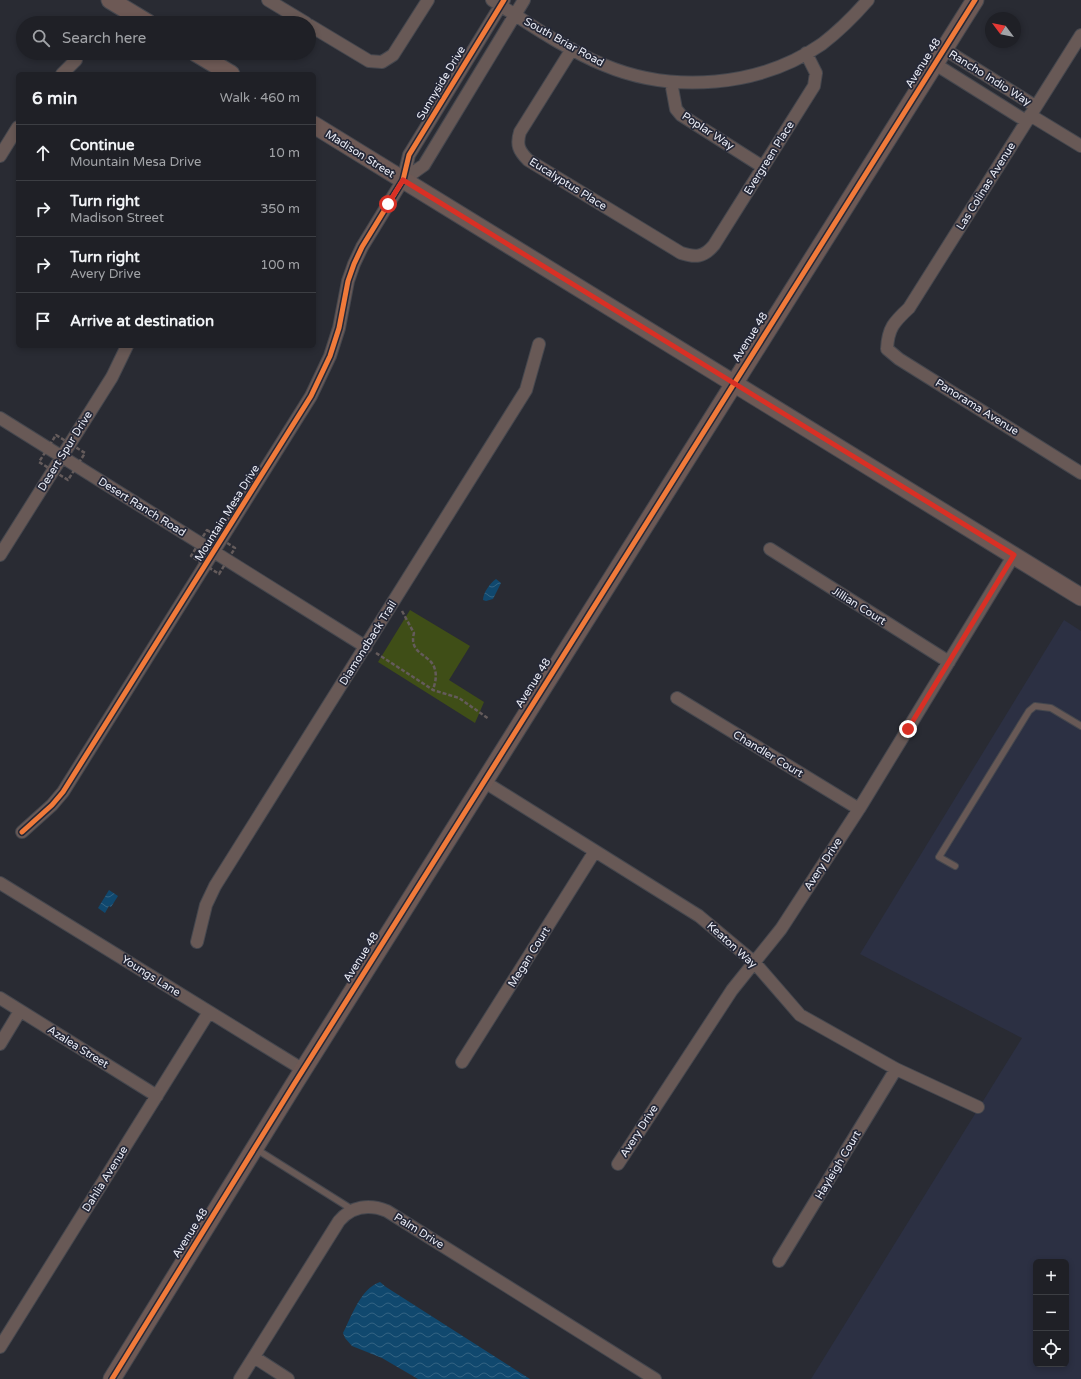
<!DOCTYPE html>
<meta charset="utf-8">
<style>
:root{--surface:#1f2026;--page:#2c2d32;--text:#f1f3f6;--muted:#a1a3a7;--line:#3c3e43}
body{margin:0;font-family:"Varela Round",sans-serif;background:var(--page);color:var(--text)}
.controls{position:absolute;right:12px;bottom:12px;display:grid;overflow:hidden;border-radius:6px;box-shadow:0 2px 6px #0003}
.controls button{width:36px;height:36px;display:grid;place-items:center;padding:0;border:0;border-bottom:1px solid var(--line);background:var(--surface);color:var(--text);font:20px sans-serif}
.compass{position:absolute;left:985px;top:12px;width:36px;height:36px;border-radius:50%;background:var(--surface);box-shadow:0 2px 6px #0003;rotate:302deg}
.stop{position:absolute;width:12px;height:12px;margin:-9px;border:3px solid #d93025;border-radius:50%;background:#fff}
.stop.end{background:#d93025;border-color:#fff;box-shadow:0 1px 4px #0008}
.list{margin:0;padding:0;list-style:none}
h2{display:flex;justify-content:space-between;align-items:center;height:52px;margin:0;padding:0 16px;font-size:17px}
h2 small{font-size:13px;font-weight:400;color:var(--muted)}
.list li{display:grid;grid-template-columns:26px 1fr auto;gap:12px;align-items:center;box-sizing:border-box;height:56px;padding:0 16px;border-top:1px solid var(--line)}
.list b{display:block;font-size:15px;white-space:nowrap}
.list p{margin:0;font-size:13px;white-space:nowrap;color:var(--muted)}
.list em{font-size:13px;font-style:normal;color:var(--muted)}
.icon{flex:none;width:22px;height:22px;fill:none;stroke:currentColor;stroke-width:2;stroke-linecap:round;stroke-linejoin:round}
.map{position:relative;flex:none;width:1081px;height:1379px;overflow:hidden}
.search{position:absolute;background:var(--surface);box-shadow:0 2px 6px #0003;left:16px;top:16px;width:300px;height:44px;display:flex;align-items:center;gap:10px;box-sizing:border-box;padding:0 14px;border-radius:22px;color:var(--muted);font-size:15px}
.panel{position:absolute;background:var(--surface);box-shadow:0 2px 6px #0003;left:16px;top:72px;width:300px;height:276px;border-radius:6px}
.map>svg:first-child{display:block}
</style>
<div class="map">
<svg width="1081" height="1379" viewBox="0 0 1081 1379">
<defs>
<pattern id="water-waves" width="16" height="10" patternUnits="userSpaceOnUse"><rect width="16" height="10" fill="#10486e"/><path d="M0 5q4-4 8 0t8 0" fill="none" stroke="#336383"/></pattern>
</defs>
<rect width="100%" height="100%" fill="#292b33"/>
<path fill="#2c3043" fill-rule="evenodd" d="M1064,620L1081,631V1379H811L1022,1038L860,954ZM1036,1262H1066V1364H1036Z"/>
<path fill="#3f4e17" d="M410,610L470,646L449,680L484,702L475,723L378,662Z"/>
<path fill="url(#water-waves)" d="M496,579L501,583L493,599L486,601L483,600C483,593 490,583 496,579Z
M109,890L118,896L111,907L109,906L105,913L98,908Z
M380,1282L386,1287L530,1379H418L382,1358L352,1346L345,1338L343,1333C352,1316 360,1289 380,1282Z"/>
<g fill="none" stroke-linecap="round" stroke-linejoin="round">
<g stroke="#45474e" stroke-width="8">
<path id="service" d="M955,866L939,857L1029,711L1035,706L1051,708L1081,726
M256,1149L353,1210"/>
</g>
<g stroke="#45474e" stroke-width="14">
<path id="minor" d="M268,0L306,23
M492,0C528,23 565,49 604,65C673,94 760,87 822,44C839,31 854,16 868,0
M309,25L369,61L382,62L393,55L428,0
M1081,35L909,308C894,322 888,328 887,349L899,359L1081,473
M572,49L520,132C516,145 519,151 528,160L681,253C696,258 704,257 714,245L814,86L816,73L806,53
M944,49L1035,106
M935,64L1026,121
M62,74L76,60
M671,82L676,109L681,115L763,167
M1030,115L1081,146
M0,156L18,127
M403,180L424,165L524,0
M0,418L366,647
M770,549L949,662
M0,555L112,377L127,346
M677,698L859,809
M483,781L699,916L754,962L800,1015L896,1069L978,1107
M22,832L52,805L63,792L311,396L330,356L339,328L348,281L354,264L362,247L403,180L409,155L504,0
M0,883L302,1069
M197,942L206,905L215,886L526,390L539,344
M0,998L157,1096
M0,1044L20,1011
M462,1062L595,851
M618,1164L732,990L781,929L859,809L1014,555
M779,1261L896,1069
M0,1347L209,1012
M254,1357L288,1379
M240,1379L339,1221C352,1206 369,1204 387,1211L655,1379"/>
</g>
<g stroke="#45474e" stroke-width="19">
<path id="secondary" d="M110,0L148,23
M196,53L231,74
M314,125L1081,597
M112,1379C396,917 685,458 975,0"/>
</g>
<path stroke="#645b5b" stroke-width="2.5" stroke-dasharray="4 2" stroke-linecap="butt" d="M56,435L85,453L68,480L39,462Z
M207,530L235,548L219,574L191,556Z
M402,611L414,633C408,655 432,654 435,670C437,677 435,683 433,690
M376,653L424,684L433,690L459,698L489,719"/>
<use href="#service" stroke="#685956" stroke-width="6"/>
<use href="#minor" stroke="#685956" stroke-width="12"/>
<use href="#secondary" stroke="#6d5955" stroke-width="17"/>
<g stroke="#252837" stroke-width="8">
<path id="cycleway" d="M22,832L52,805L63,792L311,396L330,356L339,328L348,281L354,264L362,247L403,180L409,155L504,0
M112,1379C396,917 685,458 975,0"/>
</g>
<use href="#cycleway" stroke="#f17a3a" stroke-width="5"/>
</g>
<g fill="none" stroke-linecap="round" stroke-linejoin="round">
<path stroke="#d93025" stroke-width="5" d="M388,204L403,180L1014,555L908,729"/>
</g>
<g text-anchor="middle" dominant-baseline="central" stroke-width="3.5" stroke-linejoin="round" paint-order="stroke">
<g font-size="11" fill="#ebedf7" stroke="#252837">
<text transform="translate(564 42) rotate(29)">South Briar Road</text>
<text transform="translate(923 63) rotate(-58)">Avenue 48</text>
<text transform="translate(990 78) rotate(32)">Rancho Indio Way</text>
<text transform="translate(441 83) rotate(-59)">Sunnyside Drive</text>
<text transform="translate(708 131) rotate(33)">Poplar Way</text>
<text transform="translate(360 154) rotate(32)">Madison Street</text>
<text transform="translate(769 158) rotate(-58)">Evergreen Place</text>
<text transform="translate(568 184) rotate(32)">Eucalyptus Place</text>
<text transform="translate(986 186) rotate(-58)">Las Colinas Avenue</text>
<text transform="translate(750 337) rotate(-58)">Avenue 48</text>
<text transform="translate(977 407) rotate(32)">Panorama Avenue</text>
<text transform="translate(65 451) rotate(-58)">Desert Spur Drive</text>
<text transform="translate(142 507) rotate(32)">Desert Ranch Road</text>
<text transform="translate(227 513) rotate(-58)">Mountain Mesa Drive</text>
<text transform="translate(859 606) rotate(32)">Jillian Court</text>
<text transform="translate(368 643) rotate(-58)">Diamondback Trail</text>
<text transform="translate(533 683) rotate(-58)">Avenue 48</text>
<text transform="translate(768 754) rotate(31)">Chandler Court</text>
<text transform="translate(823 864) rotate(-57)">Avery Drive</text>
<text transform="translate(732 945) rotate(42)">Keaton Way</text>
<text transform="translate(361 957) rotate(-58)">Avenue 48</text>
<text transform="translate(529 957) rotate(-58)">Megan Court</text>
<text transform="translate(151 976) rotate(32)">Youngs Lane</text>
<text transform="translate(78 1047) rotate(32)">Azalea Street</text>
<text transform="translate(639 1131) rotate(-57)">Avery Drive</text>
<text transform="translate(838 1165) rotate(-59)">Hayleigh Court</text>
<text transform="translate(105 1179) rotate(-58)">Dahlia Avenue</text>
<text transform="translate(419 1231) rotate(32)">Palm Drive</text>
<text transform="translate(190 1233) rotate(-58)">Avenue 48</text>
</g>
</g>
</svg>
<div class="controls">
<button>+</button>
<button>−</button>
<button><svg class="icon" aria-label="locate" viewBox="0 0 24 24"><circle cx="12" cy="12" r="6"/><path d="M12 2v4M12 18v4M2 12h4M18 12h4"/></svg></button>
</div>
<svg class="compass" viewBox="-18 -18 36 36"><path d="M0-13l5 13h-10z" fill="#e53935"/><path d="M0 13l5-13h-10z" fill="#a1a3a7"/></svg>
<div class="stop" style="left:388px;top:204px"></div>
<div class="stop end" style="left:908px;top:729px"></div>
<div class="search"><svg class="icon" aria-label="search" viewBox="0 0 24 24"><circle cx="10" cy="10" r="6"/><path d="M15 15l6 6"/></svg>Search here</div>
<section class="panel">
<h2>6 min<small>Walk · 460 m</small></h2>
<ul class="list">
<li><svg class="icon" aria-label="ahead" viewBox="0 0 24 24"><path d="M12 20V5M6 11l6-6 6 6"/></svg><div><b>Continue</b><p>Mountain Mesa Drive</p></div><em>10 m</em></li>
<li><svg class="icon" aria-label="right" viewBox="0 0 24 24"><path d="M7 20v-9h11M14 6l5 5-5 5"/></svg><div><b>Turn right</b><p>Madison Street</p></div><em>350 m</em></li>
<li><svg class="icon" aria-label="right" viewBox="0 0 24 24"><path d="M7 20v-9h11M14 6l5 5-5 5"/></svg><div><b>Turn right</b><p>Avery Drive</p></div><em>100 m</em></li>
<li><svg class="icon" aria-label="arrive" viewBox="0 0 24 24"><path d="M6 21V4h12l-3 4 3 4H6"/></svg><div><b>Arrive at destination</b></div></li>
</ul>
</section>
</div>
